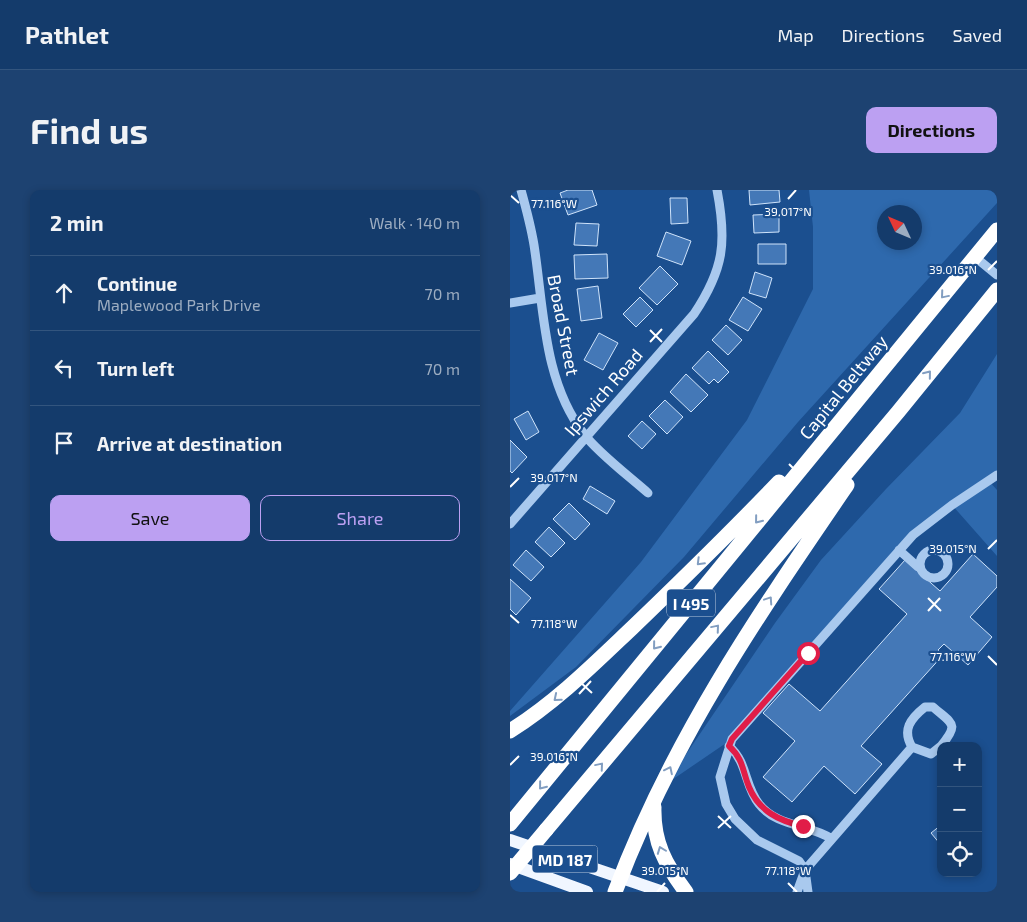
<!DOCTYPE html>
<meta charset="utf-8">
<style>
:root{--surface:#143b6b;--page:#1d4271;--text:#f1f3f6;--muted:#9dadc1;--line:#33557e;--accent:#bca0f2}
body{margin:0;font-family:"Exo 2",sans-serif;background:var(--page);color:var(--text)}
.controls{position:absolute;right:15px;bottom:15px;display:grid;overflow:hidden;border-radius:10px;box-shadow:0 2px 8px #0003}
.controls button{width:45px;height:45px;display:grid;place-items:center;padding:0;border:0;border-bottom:1px solid var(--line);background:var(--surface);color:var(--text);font:25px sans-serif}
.compass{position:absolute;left:367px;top:15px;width:45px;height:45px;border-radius:50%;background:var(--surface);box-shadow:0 2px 8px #0003;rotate:314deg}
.stop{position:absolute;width:15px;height:15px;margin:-11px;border:4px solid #e11d48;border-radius:50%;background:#fff}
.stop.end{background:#e11d48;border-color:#fff;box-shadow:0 1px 5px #0008}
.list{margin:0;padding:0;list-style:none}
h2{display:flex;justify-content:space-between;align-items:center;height:65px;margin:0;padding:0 20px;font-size:21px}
h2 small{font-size:16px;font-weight:400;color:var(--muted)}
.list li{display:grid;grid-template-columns:32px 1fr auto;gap:15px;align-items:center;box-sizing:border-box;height:75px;padding:0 20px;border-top:1px solid var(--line)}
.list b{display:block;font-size:19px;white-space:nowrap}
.list p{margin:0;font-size:16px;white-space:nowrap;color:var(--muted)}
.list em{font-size:16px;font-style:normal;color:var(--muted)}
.actions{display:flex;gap:10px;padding:15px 20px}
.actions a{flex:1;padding:11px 0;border:1px solid var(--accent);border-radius:10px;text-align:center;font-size:18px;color:var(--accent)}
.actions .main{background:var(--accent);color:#111}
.icon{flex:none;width:28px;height:28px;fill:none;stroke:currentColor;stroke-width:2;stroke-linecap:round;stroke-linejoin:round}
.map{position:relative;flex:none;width:487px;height:702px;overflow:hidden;border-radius:10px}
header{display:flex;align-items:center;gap:30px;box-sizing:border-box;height:70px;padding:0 25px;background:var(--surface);border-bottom:1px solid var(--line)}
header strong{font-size:24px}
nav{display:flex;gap:28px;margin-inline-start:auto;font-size:18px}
.intro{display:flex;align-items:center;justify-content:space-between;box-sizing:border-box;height:120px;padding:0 30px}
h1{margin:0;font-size:35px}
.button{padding:12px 22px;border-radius:10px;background:var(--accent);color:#111;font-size:18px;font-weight:700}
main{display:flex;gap:30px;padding:0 30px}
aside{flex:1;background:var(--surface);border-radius:10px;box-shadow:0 2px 8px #0003}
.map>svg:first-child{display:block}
</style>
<header>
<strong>Pathlet</strong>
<nav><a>Map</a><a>Directions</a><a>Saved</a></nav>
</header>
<div class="intro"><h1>Find us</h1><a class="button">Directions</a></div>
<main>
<aside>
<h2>2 min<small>Walk · 140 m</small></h2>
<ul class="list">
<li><svg class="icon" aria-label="ahead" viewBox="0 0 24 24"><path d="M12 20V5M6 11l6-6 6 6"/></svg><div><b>Continue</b><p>Maplewood Park Drive</p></div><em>70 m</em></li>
<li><svg class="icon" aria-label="left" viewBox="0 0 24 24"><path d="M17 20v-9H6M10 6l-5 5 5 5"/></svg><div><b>Turn left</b></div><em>70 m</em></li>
<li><svg class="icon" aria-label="arrive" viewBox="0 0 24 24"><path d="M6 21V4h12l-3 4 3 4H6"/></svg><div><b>Arrive at destination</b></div></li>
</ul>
<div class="actions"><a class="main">Save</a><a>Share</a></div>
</aside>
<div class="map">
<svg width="487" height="702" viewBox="0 0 487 702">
<rect width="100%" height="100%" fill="#1b4f8f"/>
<path fill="#2e69ad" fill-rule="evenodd" d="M299,0H487V13L288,232L174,367L66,477L0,526V521L131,372L237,230L303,99V37ZM374,22H404V52H374Z
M487,164V285L479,291L487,300V366L442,315L403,345L222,549L156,594L265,433L311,370L376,299L450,223Z"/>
<path fill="#4478b7" stroke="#cfe3fa" d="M58,0H82L87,15L58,25L50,3Z
M239,0H269L270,12L240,15Z
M160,8H177L178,33L161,34Z
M269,24V42L244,43L243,25Z
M66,33L89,34L87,56L64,55Z
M156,42L181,51L172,75L147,66Z
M248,54H276V74H248Z
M97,64L98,88L65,89L64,65Z
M150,76L168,94L147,115L129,98Z
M245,82L262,88L256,108L239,103Z
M88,96L92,128L71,131L67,99Z
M130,107L143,120L126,137L113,124Z
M233,107L252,119L238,141L219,130Z
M216,135L232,150L218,165L202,150Z
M89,143L108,153L93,180L74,170Z
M198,161L219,182L208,193L204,189L199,194L182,178Z
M176,184L198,205L181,222L160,202Z
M155,210L173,227L157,244L139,226Z
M18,221L29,242L16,250L4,229Z
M132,231L146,244L132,259L118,246Z
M0,250L17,267L2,283L0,281Z
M80,296L105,311L97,324L73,309Z
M59,313L80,334L65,350L43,329Z
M39,337L55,353L41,367L25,352Z
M16,360L34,377L21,391L3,375Z
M463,364L487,386V397L460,427L482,447L458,475L434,454L428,460L433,465L351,556L372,574L345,604L314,576L282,612L253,587L285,551L253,523L279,494L310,521L397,424L369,399L395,370L430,401Z
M0,389L21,408L6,425L0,419Z
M431,635V655L421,643Z"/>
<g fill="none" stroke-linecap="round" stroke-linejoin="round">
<path stroke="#a9c9ee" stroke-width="9" d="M11,0C16,18 21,37 24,55C34,119 33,191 74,244C87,262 120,287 138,303
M465,67L487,85
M0,113L30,108
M0,334L184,124C214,79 217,52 207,0
M410 374a14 14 0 1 1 28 0a14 14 0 1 1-28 0Z
M389,360L408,377
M219,556C238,573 234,595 249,614C267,637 299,634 322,649
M402,557L421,564L431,556
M287,702L295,680L402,557C392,540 400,529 415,517H423C442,534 450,533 431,556
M298,702L295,680L289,671L247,650L225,629L216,614L210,587L222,549L403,345L442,315L487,285"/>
<path stroke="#f0f6ff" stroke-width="12" d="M0,650L153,702
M0,674L77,702"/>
<path stroke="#fff" stroke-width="15" d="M0,541C46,512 83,475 122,438C172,390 221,342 269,292
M144,617C143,652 155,674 176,702
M0,634L487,40
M36,640L388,222L487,100
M105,702C162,550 246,428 337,295"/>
<path stroke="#fff" stroke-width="15" d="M0,683L36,640"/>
</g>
<defs><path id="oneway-chevron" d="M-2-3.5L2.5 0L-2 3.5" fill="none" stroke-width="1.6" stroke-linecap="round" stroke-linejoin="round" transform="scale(1.25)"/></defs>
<g stroke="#829ec1">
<use href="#oneway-chevron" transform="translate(434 105) rotate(130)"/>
<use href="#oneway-chevron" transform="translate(418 184) rotate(-51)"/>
<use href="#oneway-chevron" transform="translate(248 330) rotate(129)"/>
<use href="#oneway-chevron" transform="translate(190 372) rotate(135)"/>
<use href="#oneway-chevron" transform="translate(259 410) rotate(-56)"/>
<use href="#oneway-chevron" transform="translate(206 438) rotate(-50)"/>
<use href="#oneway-chevron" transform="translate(146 456) rotate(129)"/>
<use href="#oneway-chevron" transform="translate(47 508) rotate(140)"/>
<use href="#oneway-chevron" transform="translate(90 576) rotate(-50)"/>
<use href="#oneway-chevron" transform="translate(159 580) rotate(-64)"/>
<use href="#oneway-chevron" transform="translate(32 596) rotate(129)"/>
<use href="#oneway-chevron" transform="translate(151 660) rotate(-111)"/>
</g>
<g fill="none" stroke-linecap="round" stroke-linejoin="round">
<path stroke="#e11d48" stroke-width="6" d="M293,636C269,631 249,621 239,597C232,580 234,570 219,556L222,549L298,463"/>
</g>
<path fill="none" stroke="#fff" stroke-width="2" d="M0,5L9,13M278,9L286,0M478,80L487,71M140,140L152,152M140,152L152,139M279,274L291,286M279,286L291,274M0,297L9,288M478,359L487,350M418,408L431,421M418,421L430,408M0,425L9,433M478,466L487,475M69,491L82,503M69,504L81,491M0,575L9,566M208,626L221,638M208,638L221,626M278,693L287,702M147,702L155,693"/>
<g text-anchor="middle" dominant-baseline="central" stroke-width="4.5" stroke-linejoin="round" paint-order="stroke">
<g fill="#1b4f8f" stroke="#bbcadd" stroke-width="1">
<rect x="157" y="399.5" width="48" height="27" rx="4"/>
<rect x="22.5" y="655.5" width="65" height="27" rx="4"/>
</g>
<g font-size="16" font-weight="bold" fill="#fff">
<text x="181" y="413">I 495</text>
<text x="55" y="669">MD 187</text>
</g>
<g font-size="18" fill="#fff" stroke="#1b4f8f">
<text transform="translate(54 135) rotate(79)">Broad Street</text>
<text transform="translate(333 197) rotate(-51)">Capital Beltway</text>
<text transform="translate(93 202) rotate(-49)">Ipswich Road</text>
</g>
</g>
<g font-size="12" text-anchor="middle" fill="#fff" stroke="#1b4f8f" stroke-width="4.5" stroke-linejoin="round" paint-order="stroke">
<text x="44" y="18">77.116°W</text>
<text x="278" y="26">39.017°N</text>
<text x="443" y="84">39.016°N</text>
<text x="44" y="292">39.017°N</text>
<text x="443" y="363">39.015°N</text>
<text x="44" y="438">77.118°W</text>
<text x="443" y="471">77.116°W</text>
<text x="44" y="571">39.016°N</text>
<text x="155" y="685">39.015°N</text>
<text x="278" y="685">77.118°W</text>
</g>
</svg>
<div class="controls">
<button>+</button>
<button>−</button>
<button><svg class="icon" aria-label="locate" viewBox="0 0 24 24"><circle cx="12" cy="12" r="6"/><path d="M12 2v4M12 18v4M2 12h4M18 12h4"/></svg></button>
</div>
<svg class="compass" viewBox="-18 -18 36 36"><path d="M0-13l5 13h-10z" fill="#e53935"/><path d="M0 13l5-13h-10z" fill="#9dadc1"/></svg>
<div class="stop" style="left:298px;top:463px"></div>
<div class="stop end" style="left:293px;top:636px"></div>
</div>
</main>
